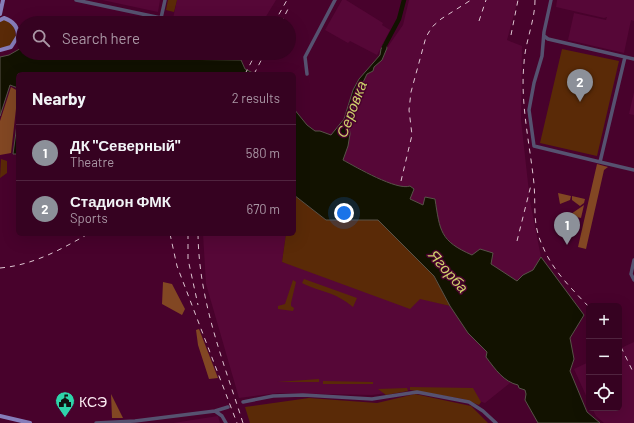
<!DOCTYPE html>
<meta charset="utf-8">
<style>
:root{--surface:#360221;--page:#3d0c2a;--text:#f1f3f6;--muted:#aa97a5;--line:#50243f;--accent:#8c9099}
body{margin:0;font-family:Barlow,sans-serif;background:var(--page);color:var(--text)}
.controls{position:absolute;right:12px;bottom:12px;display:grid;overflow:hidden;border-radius:6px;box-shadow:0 4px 16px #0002}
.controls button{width:36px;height:36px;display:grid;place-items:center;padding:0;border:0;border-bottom:1px solid var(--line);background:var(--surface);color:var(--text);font:20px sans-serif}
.you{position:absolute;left:344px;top:213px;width:14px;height:14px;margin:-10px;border:3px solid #fff;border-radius:50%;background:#1a73e8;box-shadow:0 0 0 6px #1a73e833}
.badge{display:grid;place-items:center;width:26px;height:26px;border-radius:50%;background:var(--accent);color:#fff;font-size:13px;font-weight:700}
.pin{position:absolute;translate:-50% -33px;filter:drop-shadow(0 1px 2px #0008)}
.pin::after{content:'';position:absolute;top:21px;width:14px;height:12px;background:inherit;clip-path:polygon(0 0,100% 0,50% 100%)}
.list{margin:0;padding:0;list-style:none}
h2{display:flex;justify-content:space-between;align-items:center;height:52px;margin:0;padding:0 16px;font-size:17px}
h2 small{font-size:13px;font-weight:400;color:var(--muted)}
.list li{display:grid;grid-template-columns:26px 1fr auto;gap:12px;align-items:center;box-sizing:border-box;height:56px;padding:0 16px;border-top:1px solid var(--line)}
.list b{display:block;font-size:15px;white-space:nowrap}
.list p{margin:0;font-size:13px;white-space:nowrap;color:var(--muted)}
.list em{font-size:13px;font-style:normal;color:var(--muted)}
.icon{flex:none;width:22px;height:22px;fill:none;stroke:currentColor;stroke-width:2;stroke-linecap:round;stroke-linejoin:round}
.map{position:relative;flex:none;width:634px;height:423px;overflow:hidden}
.search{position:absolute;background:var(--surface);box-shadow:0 4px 16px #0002;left:16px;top:16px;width:280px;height:44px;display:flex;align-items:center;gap:10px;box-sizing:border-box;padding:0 14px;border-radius:22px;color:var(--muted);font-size:15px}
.panel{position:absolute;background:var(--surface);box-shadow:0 4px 16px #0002;left:16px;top:72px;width:280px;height:164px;border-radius:6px}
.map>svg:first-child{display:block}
</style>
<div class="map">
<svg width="634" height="423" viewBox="0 0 634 423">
<rect width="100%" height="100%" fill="#48022c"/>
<path fill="#560737" d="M102,0H160L158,12Z
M177,0H276L262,23H172Z
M342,0H346L383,23L382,25L390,30L377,55L350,41L348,43L325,30Z
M409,0H518L507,40L522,46L521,120L530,201L541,257L533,270L523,275L517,281L491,264L456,248L440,230L435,199L423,205L410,199L406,188L389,183L343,160L348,146L350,134L349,126L356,94L366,74L373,71L374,67L382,60L387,48L403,25Z
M557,0H634V21L631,20L624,53L568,40L574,13L606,20L607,17L604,18L556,7Z
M634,92V115L629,114Z
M203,234H286L282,262L450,306L468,333L487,352L510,383L485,403L467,397L418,389L372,395L278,393L239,398L206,284Z
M634,342V423H604L596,416L592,408H619V349Z
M589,362V402L574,369Z
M218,416L220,423H173Z"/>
<path fill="#5a2a07" d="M168,0H177L174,12L166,10Z
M4,19L14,25L16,37L10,46L0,48V22Z
M562,49L619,61L597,156L540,143Z
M1,159L7,161V173L0,178Z
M294,195L326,220H378L434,276L450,306L420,299L410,309L282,262L286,234H294Z
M304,279L357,298L353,307C334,291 322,293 302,283Z
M293,280L296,282L291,303V306L294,308L293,311L278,309V306L285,304Z
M319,379V382H277Z
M323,381L373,382V384H323Z
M410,387L473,388L481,402L479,405L463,399L410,390Z
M407,388L408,391L386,395L378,389Z
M415,394L471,406L488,423H250L245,407L309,398L377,403Z"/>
<path fill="#824723" d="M11,87L18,91L11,153L0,155V121Z
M597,164L608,167L604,170L586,249L578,247Z
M558,193L571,196L570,200L560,204Z
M572,196L585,199L584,203L580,206L572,200Z
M584,205L581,218L571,216V214Z
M163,282L172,284L185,309L182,315L162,304Z
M199,329L218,378L209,379L198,345L196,330Z
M111,394L123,418H112Z"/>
<path fill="#121200" stroke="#585348" d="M385,42L387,48L382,60L374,67L373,71L367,74L358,93L356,94L349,126L350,134L348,146L343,160C356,167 397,191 410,186L414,189L410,199L423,205L425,197L435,199C440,231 440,241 472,255L480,249L493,253L491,264L517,281L523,275L533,270L541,257L584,315L570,338L574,359L570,371L587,412L600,423H538L525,400L526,394L525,390L519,388L518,385C504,382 495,369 486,357L487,352L468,333L450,306L434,276L378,220H326L294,195V109L307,125L315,131H320L331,135L344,119L353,90L359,79L380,55L381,49Z
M23,47V53H116L159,59L241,60L245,69L255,74H18V88L10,85L0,116V57L9,55Z
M18,117V154H13Z"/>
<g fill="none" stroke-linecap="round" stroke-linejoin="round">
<path stroke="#121200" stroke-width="4.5" d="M384,47L399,19L404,0"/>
<path stroke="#565270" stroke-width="3.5" d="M76,0L161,18L165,0
M551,0L544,32L542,56L534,83L529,110L534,146L600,162
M544,36L548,39L634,59
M625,57L600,162L634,170
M307,74L305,57L335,0
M634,260L631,274L634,280
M243,402L273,396L303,395L372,399L417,392L469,402L483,411L496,423
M215,411L222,416L226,423
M96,423L135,421L215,411L228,407"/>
<path stroke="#867dba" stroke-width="4" d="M0,14L3,0
M0,20L4,18C13,21 18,26 18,36L11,47L0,50
M0,416L30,423"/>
<path stroke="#dfc6d2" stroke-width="1" stroke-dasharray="5 5" stroke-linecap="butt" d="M535,0C535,21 525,42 524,63C520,104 530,144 534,184C536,208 532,224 543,247C553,271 572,289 589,307
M479,21L486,0
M274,23L287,0
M281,23L288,9
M511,35L518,0
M245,74L256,53
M254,74L265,53
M401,181L412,135L409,110L411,92L426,37L432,27L441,19L471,0
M170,234L177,266L237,423
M188,234V259L198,305
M198,234C199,302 223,360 243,423
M517,241L531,185
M0,268C33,265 60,250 88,234
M621,347L634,374"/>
</g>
<defs>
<g id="civic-pin" transform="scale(1)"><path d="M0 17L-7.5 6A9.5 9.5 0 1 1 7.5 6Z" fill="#2ed4aa" stroke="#48022c"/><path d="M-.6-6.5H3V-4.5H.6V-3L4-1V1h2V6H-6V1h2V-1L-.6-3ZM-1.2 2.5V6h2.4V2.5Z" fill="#111"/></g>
</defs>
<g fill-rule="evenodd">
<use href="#civic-pin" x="65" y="401"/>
</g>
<g text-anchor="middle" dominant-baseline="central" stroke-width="3" stroke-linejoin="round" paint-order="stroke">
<g font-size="14" fill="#fbeaf1" stroke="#48022c" text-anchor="start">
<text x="79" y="401">КСЭ</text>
</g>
<g font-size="15" font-style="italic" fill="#ccd06b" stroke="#48022c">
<text transform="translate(351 109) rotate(-69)">Серовка</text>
<text transform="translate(449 271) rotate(49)">Ягорба</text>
</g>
</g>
</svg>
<div class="controls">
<button>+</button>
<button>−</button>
<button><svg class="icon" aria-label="locate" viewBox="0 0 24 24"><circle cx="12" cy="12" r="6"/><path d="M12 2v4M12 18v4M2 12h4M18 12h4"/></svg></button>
</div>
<div class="you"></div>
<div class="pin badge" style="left:567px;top:245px">1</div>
<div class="pin badge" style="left:580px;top:102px">2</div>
<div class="search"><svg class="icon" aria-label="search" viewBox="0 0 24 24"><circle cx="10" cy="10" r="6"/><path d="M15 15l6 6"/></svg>Search here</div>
<section class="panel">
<h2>Nearby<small>2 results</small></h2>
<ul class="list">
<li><span class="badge">1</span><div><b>ДК &quot;Северный&quot;</b><p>Theatre</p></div><em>580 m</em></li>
<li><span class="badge">2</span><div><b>Стадион ФМК</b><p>Sports</p></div><em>670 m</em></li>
</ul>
</section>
</div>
